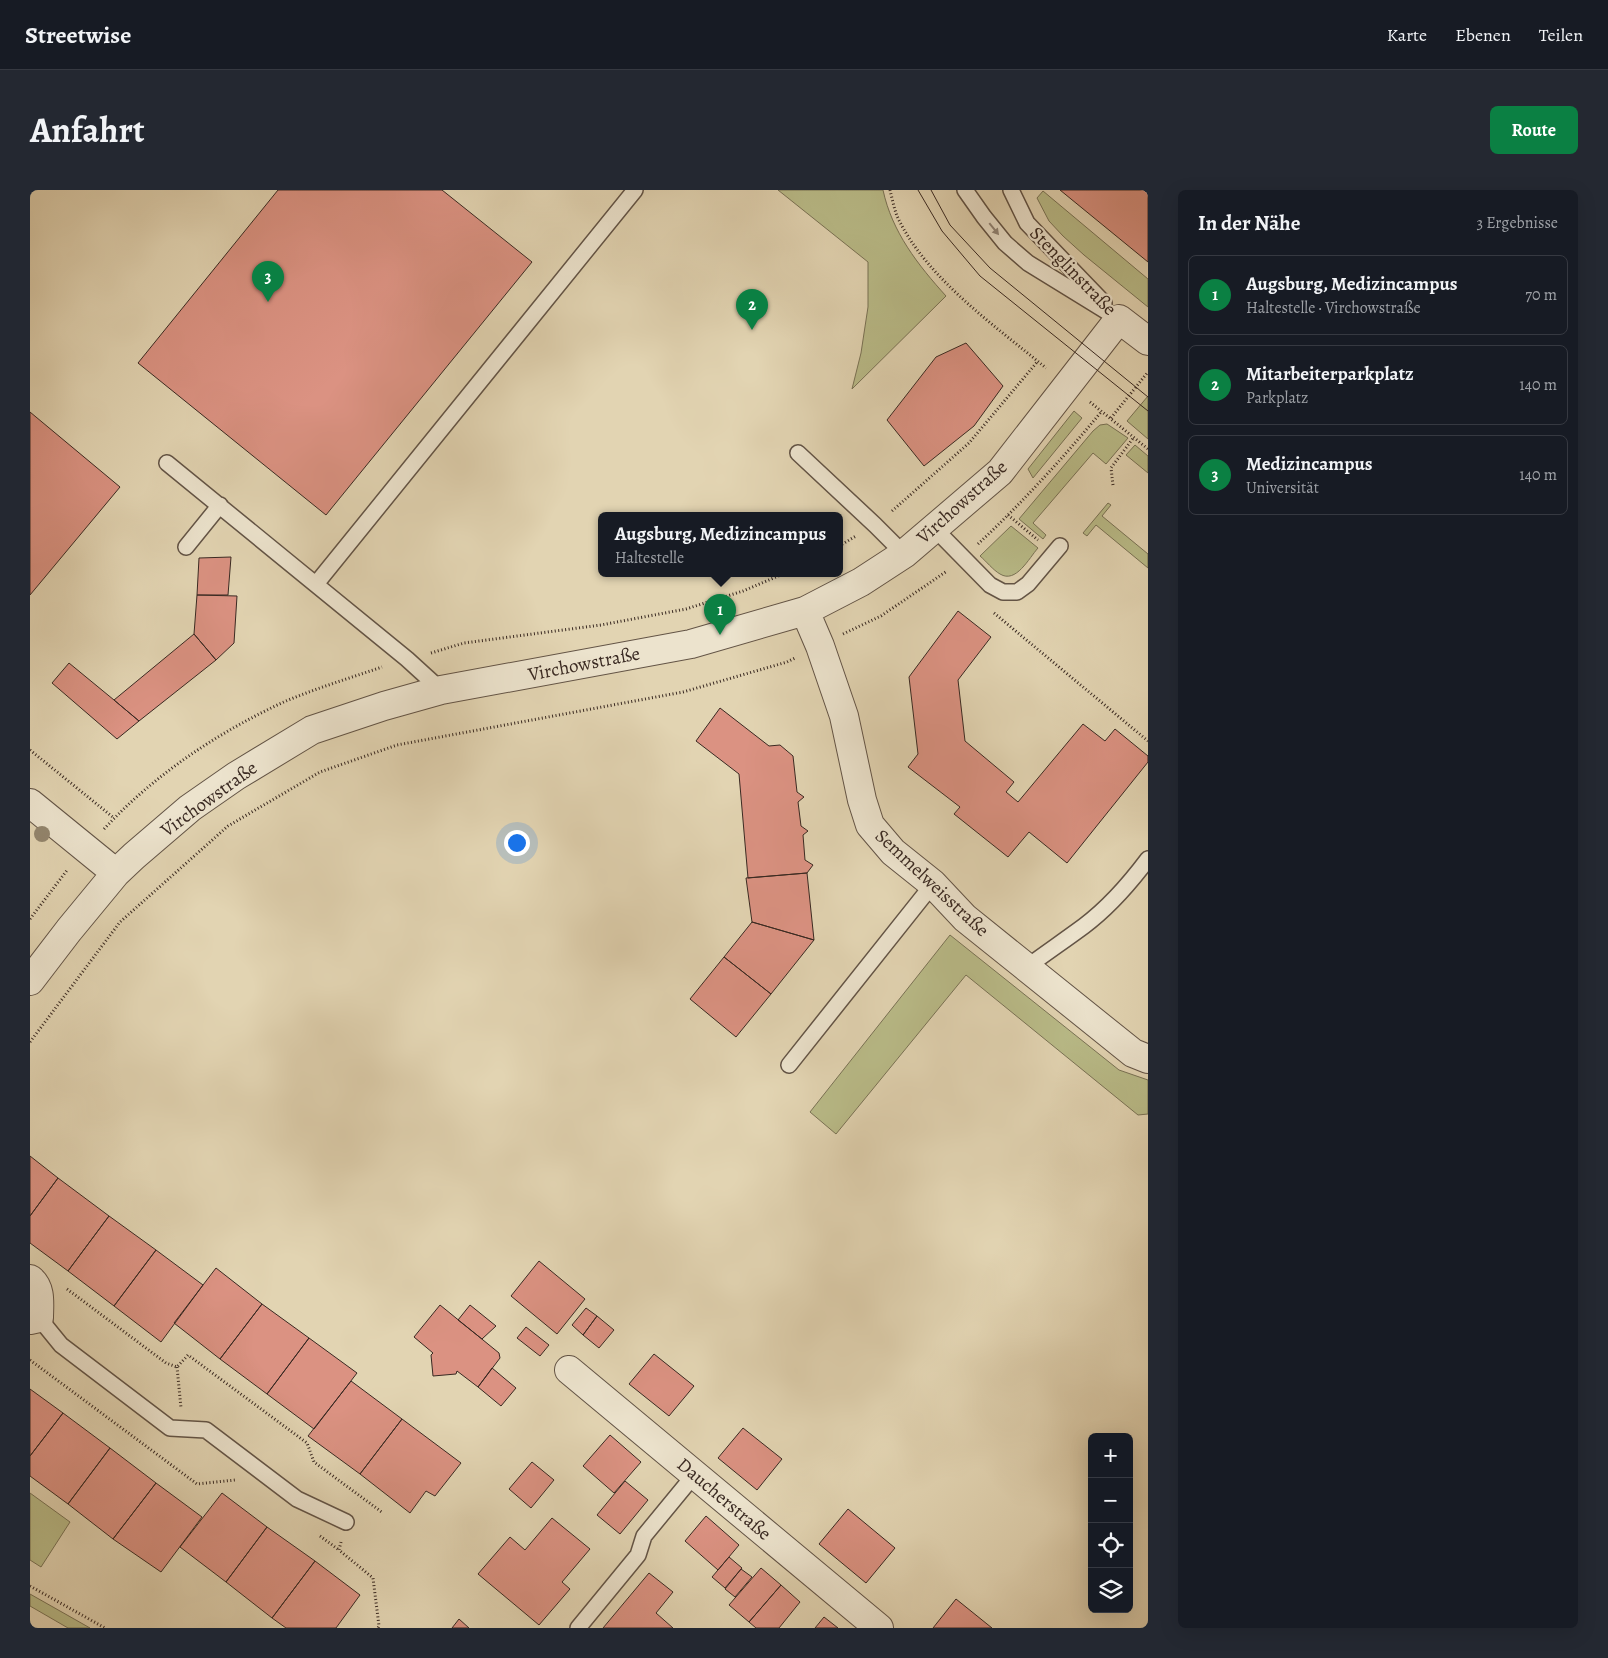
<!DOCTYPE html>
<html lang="de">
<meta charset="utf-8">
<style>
:root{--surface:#171b24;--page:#242831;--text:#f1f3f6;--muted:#9ea1a6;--line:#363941;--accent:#0b8043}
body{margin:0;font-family:Alegreya,serif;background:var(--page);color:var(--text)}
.controls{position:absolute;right:15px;bottom:15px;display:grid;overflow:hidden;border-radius:8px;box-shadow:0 5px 20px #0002}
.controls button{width:45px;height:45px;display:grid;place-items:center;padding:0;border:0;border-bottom:1px solid var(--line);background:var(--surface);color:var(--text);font:25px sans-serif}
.you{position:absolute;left:486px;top:652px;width:18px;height:18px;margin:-12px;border:4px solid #fff;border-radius:50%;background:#1a73e8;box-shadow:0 0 0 8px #1a73e833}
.badge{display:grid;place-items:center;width:32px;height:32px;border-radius:50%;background:var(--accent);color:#fff;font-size:16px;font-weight:700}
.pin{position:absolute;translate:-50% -41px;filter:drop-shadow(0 1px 2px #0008)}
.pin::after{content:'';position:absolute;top:26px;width:18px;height:15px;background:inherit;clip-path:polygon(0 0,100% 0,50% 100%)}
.popup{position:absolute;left:568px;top:322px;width:245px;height:65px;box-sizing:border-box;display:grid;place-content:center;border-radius:8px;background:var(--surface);filter:drop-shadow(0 1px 4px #0005);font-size:16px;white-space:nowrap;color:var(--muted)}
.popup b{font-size:19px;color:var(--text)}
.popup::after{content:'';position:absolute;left:50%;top:100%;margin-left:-10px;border:10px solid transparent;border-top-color:var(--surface)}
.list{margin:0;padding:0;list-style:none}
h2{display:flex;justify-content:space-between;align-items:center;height:65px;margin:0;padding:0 20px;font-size:21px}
h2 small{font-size:16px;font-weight:400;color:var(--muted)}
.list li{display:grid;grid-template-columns:32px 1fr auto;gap:15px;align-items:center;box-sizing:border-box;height:80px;margin:0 10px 10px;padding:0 10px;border:1px solid var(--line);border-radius:8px}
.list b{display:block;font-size:19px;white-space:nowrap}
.list p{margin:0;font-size:16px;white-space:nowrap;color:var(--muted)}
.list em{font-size:16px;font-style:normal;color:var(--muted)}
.icon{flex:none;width:28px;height:28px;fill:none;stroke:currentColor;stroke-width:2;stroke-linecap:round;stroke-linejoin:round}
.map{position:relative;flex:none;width:1118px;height:1438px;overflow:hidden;border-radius:8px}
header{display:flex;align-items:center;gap:30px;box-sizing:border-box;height:70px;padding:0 25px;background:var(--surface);border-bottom:1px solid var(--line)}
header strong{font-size:24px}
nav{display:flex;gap:28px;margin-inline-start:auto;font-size:18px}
.intro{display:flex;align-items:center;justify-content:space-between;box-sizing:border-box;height:120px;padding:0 30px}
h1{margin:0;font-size:35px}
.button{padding:12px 22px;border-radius:8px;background:var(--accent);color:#fff;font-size:18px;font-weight:700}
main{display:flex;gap:30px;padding:0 30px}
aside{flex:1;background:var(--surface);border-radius:8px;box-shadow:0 5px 20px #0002}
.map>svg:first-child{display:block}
</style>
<header>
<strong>Streetwise</strong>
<nav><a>Karte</a><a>Ebenen</a><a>Teilen</a></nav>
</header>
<div class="intro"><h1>Anfahrt</h1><a class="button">Route</a></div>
<main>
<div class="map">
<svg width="1118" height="1438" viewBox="0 0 1118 1438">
<rect width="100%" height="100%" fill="#e2d4b2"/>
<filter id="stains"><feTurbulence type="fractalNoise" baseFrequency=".004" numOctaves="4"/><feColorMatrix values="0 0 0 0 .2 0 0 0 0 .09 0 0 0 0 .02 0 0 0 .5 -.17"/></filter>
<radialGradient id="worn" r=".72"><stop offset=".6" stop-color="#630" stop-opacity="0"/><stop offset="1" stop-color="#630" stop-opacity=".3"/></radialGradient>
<path fill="#b9bb88" stroke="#797255" d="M748,0H853C862,42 888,75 916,106L822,199L831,163L838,117V72Z
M1013,1L1118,89V117L1054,65L1033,46L1019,31L1007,8Z
M1118,206V249L1097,231Z
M1044,221L1052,228L1003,288L998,279Z
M1077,234L1098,248L1076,274L1063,263L1003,333L1016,345L1013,349L989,329L1063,241L1070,235Z
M1105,255L1118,266V283L1096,265Z
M1078,313L1081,315L1072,326L1118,364V378L1066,335L1057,346L1053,343Z
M981,336L1008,358C999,368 986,394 970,384C963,380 956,371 950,366Z
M920,745L1089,880L1118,890V924L1108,925L936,785L806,944L780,922Z
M0,1303L40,1332L11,1377L0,1370Z
M0,1404L60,1438H38L0,1416Z"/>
<path fill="#db9282" stroke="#392922" d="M248,0H412L502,72L296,325L108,173Z
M1030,0H1118V72Z
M936,153L973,196L944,236L894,276L857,230L906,167Z
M0,222L90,297L0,405Z
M201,367L198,405H167L169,368Z
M167,405L207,406L204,453L186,470L164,444Z
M928,421L961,447L928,490L935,551L984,592L976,602L988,612L1053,534L1075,551L1085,539L1118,566V572L1037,673L999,642L978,667L924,624L930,617L878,577L888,564L879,487Z
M164,444L186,470L109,531L84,510Z
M39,473L84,510L109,531L87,549L22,493Z
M690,518L739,556L750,555L763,566L767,602L774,607L768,612L771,636L778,641L773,645L775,670L783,675L777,683L718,688L709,584L666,551Z
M777,683L784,750L722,732L716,688Z
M722,732L784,750L741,804L694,767Z
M694,767L741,804L706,847L660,809Z
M0,966L28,988L0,1026Z
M28,988L79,1026L38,1081L0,1053V1026Z
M79,1026L126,1060L84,1116L38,1081Z
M126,1060L173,1095L131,1152L84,1116Z
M509,1071L555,1109L527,1144L481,1106Z
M186,1078L232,1114L190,1169L144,1133Z
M232,1114L279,1148L237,1204L190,1169Z
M410,1115L469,1163L470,1168L448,1197L427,1181L426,1184L403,1186L401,1165L403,1163L384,1147Z
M440,1115L466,1136L452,1149L428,1130Z
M556,1118L567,1126L553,1145L542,1135Z
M567,1126L584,1140L569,1158L553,1145Z
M496,1137L519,1155L510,1166L487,1148Z
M279,1148L327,1183L284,1239L237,1204Z
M624,1164L664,1196L639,1226L599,1194Z
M462,1178L486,1198L471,1216L448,1197Z
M321,1191L372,1229L330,1284L278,1246Z
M0,1199L33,1223L0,1266Z
M33,1223L80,1258L38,1314L0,1286V1266Z
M372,1229L431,1273L405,1306L396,1301L380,1323L330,1284Z
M713,1238L752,1269L727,1300L688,1268Z
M580,1245L611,1272L584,1303L553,1276Z
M80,1258L126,1293L83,1349L38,1314Z
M502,1272L524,1290L501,1318L479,1299Z
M595,1291L618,1310L590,1344L567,1325Z
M126,1293L172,1327L131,1382L83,1349Z
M192,1303L237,1337L196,1392L150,1357Z
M818,1319L865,1358L836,1393L789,1354Z
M676,1326L709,1355L688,1380L655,1351Z
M522,1328L560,1359L532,1392L540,1399L509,1435L448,1384L480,1347L495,1360Z
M237,1337L285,1371L242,1428L196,1392Z
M699,1367L712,1378L695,1398L682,1387Z
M285,1371L330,1405L306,1438H256L242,1428Z
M731,1378L751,1395L719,1432L699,1415Z
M711,1379L722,1387L705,1407L695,1399Z
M619,1383L643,1402L626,1423L643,1438H573Z
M751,1395L770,1412L749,1438H726L719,1432Z
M926,1409L962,1438H903Z
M794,1427L808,1438H785Z
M429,1429L439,1438H422Z"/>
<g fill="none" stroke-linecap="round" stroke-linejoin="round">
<g stroke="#635446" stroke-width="18">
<path id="service" d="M935,0L954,27L975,53L998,73L1089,129
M981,0L997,33L1074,113
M768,263L845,335L874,364
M137,273L377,469L411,500
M904,338L960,395L973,402H987L998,394L1030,356
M156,357L190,315
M286,394L605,0
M997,777C1016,763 1035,750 1054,736C1078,718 1100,693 1118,669
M759,875L903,694
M9,1128L31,1155L140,1238L176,1240L267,1309L316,1332
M548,1438L608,1365L614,1346L665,1284"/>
</g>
<g stroke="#635446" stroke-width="30">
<path id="minor" d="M775,421L790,456L814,526L832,610L840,635L863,662L903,694L935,728L1103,863L1118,869
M0,613L86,683
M0,791L39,740L86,683L104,666L160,618L206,586L282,540L354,516L411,500L661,454L775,421L831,392L874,364L970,282L1089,129L1118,151
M0,1089C12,1098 9,1115 9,1128L0,1130
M539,1180L849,1438"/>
</g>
<path stroke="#392922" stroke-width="3" stroke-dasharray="1 2.5" stroke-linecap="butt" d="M860,0C862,8 864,18 867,26C895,87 964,135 1016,178
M1060,212L1118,259
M1081,228L1118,182
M1083,295L1081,278L1104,247
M862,321L939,253L1008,171
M978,325L1008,350
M948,354C992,313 1033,268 1072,221
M809,356L826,346
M964,423L1118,551
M813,444L851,426L917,381
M401,463L434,453L571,435L656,419L713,401L753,384
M0,560L84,628
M74,639C124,585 188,542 256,511C287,498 320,488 352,477
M0,729L38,679
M0,852L90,732L198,636L290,582L367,555L653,502L757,472L765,468
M37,1099L136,1173L147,1177L158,1165L277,1253L284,1272L353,1323
M0,1170L167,1294L205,1290
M147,1177L151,1218
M290,1346L309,1360
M311,1352L309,1360L343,1388L349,1436L348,1438
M0,1396L75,1438"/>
<use href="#service" stroke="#ece3cd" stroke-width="15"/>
<use href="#minor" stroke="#ece3cd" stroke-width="28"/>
<path stroke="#392922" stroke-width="1" d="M888,0L912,41L950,86L1118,221
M901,0L920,35L960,78L1118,207"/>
</g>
<circle fill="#93866e" cx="12" cy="644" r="8"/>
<defs><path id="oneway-solid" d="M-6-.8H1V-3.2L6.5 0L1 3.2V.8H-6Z" transform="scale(1.25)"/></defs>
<use fill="#928678" href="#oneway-solid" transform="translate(964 39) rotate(51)"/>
<g text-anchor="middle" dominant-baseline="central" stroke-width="4.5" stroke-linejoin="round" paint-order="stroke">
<g font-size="19" fill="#392922" stroke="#ece3cd">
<text transform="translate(1043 81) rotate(46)">Stenglinstraße</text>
<text transform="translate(932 312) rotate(-42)">Virchowstraße</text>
<text transform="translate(554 474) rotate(-11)">Virchowstraße</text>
<text transform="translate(179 609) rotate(-36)">Virchowstraße</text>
<text transform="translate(902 693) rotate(43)">Semmelweisstraße</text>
<text transform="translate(694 1309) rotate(40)">Daucherstraße</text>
</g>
</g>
<rect width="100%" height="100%" filter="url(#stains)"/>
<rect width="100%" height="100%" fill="url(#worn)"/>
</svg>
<div class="controls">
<button>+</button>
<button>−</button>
<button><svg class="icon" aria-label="locate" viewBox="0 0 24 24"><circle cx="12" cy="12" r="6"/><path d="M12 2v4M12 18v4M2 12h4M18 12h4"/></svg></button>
<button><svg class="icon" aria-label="layers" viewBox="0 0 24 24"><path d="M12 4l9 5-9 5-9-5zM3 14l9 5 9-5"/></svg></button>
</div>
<div class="you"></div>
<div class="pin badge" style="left:690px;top:445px">1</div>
<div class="popup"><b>Augsburg, Medizincampus</b>Haltestelle</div>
<div class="pin badge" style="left:722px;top:140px">2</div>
<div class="pin badge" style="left:238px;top:112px">3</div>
</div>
<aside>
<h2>In der Nähe<small>3 Ergebnisse</small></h2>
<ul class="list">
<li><span class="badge">1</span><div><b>Augsburg, Medizincampus</b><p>Haltestelle · Virchowstraße</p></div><em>70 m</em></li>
<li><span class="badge">2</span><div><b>Mitarbeiterparkplatz</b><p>Parkplatz</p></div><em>140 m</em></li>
<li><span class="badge">3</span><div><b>Medizincampus</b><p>Universität</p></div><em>140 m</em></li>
</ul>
</aside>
</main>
